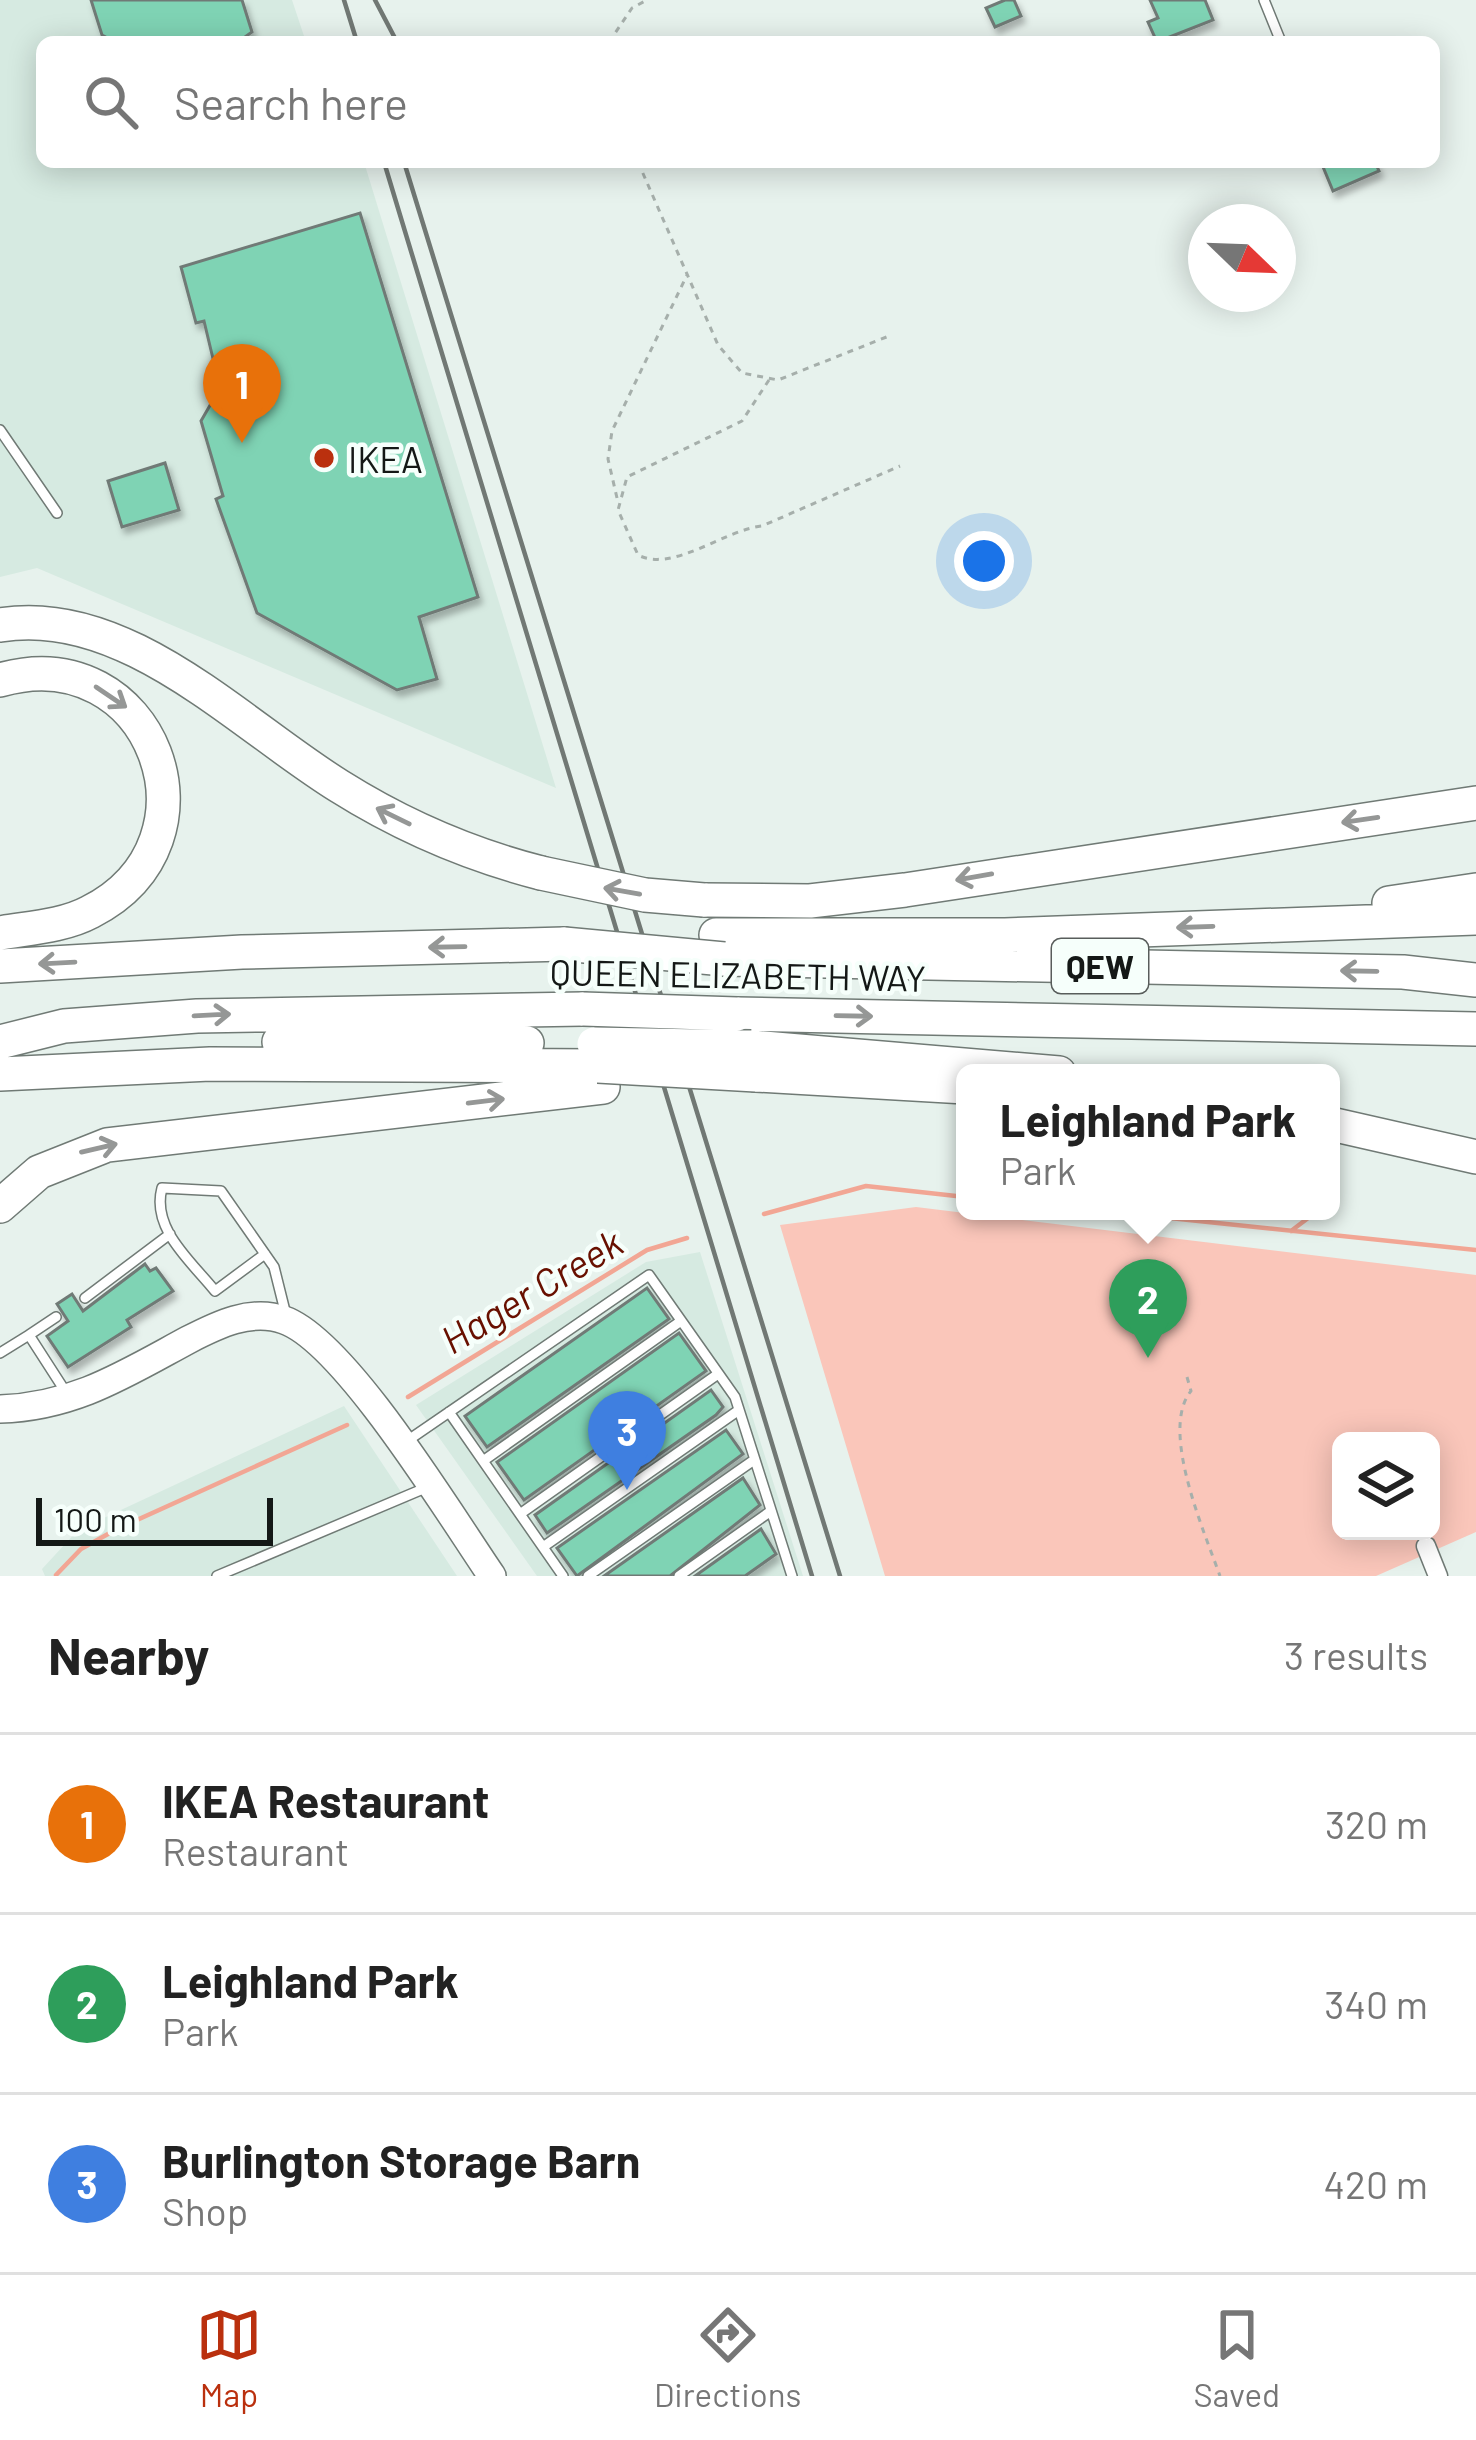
<!DOCTYPE html>
<style>
:root{--surface:#fff;--page:#f2f2f2;--text:#222;--muted:#767676;--line:#e0e0e0;--accent:#ba300e}
body{margin:0;font-family:Barlow,sans-serif;background:var(--page);color:var(--text)}
.controls{position:absolute;right:36px;bottom:36px;display:grid;overflow:hidden;border-radius:18px;box-shadow:0 6px 30px #0003}
.controls button{width:108px;height:108px;display:grid;place-items:center;padding:0;border:0;border-bottom:3px solid var(--line);background:var(--surface);color:var(--text);font:60px sans-serif}
.compass{position:absolute;left:1188px;top:204px;width:108px;height:108px;border-radius:50%;background:var(--surface);box-shadow:0 6px 30px #0003;rotate:113deg}
.scale{position:absolute;left:36px;bottom:30px;width:237px;box-sizing:border-box;padding-left:12px;border:6px solid #141816;border-top:0;font-size:33px;line-height:42px;white-space:nowrap;color:#141816;-webkit-text-stroke:9px #f6fffb;paint-order:stroke}
.you{position:absolute;left:984px;top:561px;width:42px;height:42px;margin:-30px;border:9px solid #fff;border-radius:50%;background:#1a73e8;box-shadow:0 0 0 18px #1a73e833}
.badge{display:grid;place-items:center;width:78px;height:78px;border-radius:50%;background:var(--accent);color:#fff;font-size:39px;font-weight:700}
.pin{position:absolute;translate:-50% -99px;filter:drop-shadow(0 3px 6px #0008)}
.pin::after{content:'';position:absolute;top:63px;width:42px;height:36px;background:inherit;clip-path:polygon(0 0,100% 0,50% 100%)}
.popup{position:absolute;left:956px;top:1064px;width:384px;height:156px;box-sizing:border-box;display:grid;place-content:center;border-radius:18px;background:var(--surface);filter:drop-shadow(0 3px 9px #0005);font-size:39px;white-space:nowrap;color:var(--muted)}
.popup b{font-size:45px;color:var(--text)}
.popup::after{content:'';position:absolute;left:50%;top:100%;margin-left:-24px;border:24px solid transparent;border-top-color:var(--surface)}
.list{margin:0;padding:0;list-style:none}
h2{display:flex;justify-content:space-between;align-items:center;height:156px;margin:0;padding:0 48px;font-size:51px}
h2 small{font-size:39px;font-weight:400;color:var(--muted)}
.list li{display:grid;grid-template-columns:78px 1fr auto;gap:36px;align-items:center;box-sizing:border-box;height:180px;padding:0 48px;border-top:3px solid var(--line)}
.list b{display:block;font-size:45px;white-space:nowrap}
.list p{margin:0;font-size:39px;white-space:nowrap;color:var(--muted)}
.list em{font-size:39px;font-style:normal;color:var(--muted)}
.icon{flex:none;width:66px;height:66px;fill:none;stroke:currentColor;stroke-width:2;stroke-linecap:round;stroke-linejoin:round}
.map{position:relative;flex:none;width:1476px;height:1576px;overflow:hidden}
.search{position:absolute;background:var(--surface);box-shadow:0 6px 30px #0003;left:36px;right:36px;top:36px;height:132px;display:flex;align-items:center;gap:30px;box-sizing:border-box;padding:0 42px;border-radius:18px;color:var(--muted);font-size:45px}
.sheet{height:696px;background:var(--surface)}
nav{display:flex;justify-content:space-around;align-items:center;box-sizing:border-box;height:168px;border-top:3px solid var(--line);background:var(--surface);font-size:33px;color:var(--muted)}
nav a{display:grid;justify-items:center;gap:6px}
nav .on{color:var(--accent)}
.map>svg:first-child{display:block}
</style>
<div class="map">
<svg width="1476" height="1576" viewBox="0 0 1476 1576">
<defs>
<filter id="shadow"><feDropShadow dx="3.5" dy="6" stdDeviation="3" flood-color="#0004"/></filter>
</defs>
<rect width="100%" height="100%" fill="#e7f2ed"/>
<path fill="#d6eae1" d="M0,0H292L306,42H42V162H364L556,788L37,568L0,577Z
M700,1252L803,1576H537L416,1405L646,1262Z
M344,1406L457,1576H45L42,1569L78,1530Z"/>
<path fill="#fac6ba" fill-rule="evenodd" d="M916,1207L1476,1275V1532L1376,1576H885L780,1225ZM1341,1441H1431V1531H1341Z"/>
<g fill="none" stroke-linecap="round" stroke-linejoin="round">
<path stroke="#f2a694" stroke-width="4.5" d="M1103,1211L1476,1250
M764,1214L866,1186L965,1197
M1291,1231L1316,1212
M408,1397L647,1250L687,1238
M56,1575L81,1549L117,1529L347,1425"/>
</g>
<path fill="#7fd3b4" stroke="#707a76" stroke-width="3" filter="url(#shadow)" d="M91,0H242L252,32L238,42H115L102,35Z
M1005,0H1014L1021,16L995,27L986,8Z
M1150,0H1205L1213,20L1157,42L1148,22L1158,18Z
M1321,162H1375L1379,171L1333,191Z
M360,213L478,597L419,617L437,679L397,690L257,613L216,499L223,496L201,421L220,388L204,321L196,323L181,267Z
M165,463L179,510L122,527L108,481Z
M145,1264L150,1271L156,1268L173,1291L127,1320L131,1327L68,1367L47,1336L68,1321L57,1304L72,1294L83,1311Z
M647,1288L669,1319L487,1447L465,1416Z
M679,1333L706,1371L524,1500L497,1462Z
M711,1390L723,1407L716,1415L547,1533L535,1515Z
M726,1430L743,1454L577,1576L557,1548Z
M743,1478L760,1505L670,1576H604Z
M761,1529L776,1554L745,1576H695Z"/>
<g fill="none" stroke-linecap="round" stroke-linejoin="round">
<g stroke="#707a75" stroke-width="12">
<path id="lane" d="M1264,0L1281,42
M0,430L57,513
M265,1254L215,1291C191,1261 151,1229 162,1188L221,1191L274,1267L286,1315
M85,1298L170,1234
M56,1317L29,1335L67,1394
M0,1353L29,1335
M449,1412L563,1576
M407,1441L649,1275L735,1397L792,1576
M483,1461L681,1321
M520,1514L718,1374
M543,1547L739,1410
M217,1576L430,1486
M588,1576L754,1460
M679,1576L771,1511"/>
</g>
<g stroke="#707a75" stroke-width="21">
<path id="street" d="M1426,1546L1438,1576"/>
</g>
<g stroke="#707a75" stroke-width="30">
<path id="secondary" d="M0,1409C74,1407 125,1374 188,1340C217,1325 251,1308 284,1320C345,1341 452,1518 492,1576"/>
</g>
<g stroke="#707a75" stroke-width="36">
<path id="highway" d="M0,625C125,604 239,724 339,786C401,825 471,855 541,873
M0,680C152,636 230,841 90,912C64,926 29,928 0,933
M704,900L810,901L905,890L1476,803
M1389,903L1476,890
M716,935H1005L1476,918
M724,959L1403,972L1476,980
M0,966L242,952L564,944
M737,1014L1476,1029
M0,1042L64,1026L197,1016L583,1009
M279,1042L527,1043
M751,1047L1059,1073
M0,1074L210,1064L598,1066
M756,1075L965,1087
M1331,1124L1476,1157
M0,1206L39,1172L107,1145L603,1087"/>
</g>
<path stroke="#a6afab" stroke-width="3" stroke-dasharray="6 6" stroke-linecap="butt" d="M609,42L632,8L647,0
M638,162L718,345L742,373L778,380L889,336
M769,380L742,421L627,477L618,510L638,555C673,573 724,530 762,526L900,466
M617,498L608,459L612,431L687,275
M1187,1377L1191,1391C1159,1430 1205,1533 1220,1576"/>
<use href="#lane" stroke="#fff" stroke-width="9"/>
<use href="#street" stroke="#fff" stroke-width="18"/>
<use href="#secondary" stroke="#fff" stroke-width="27"/>
<use href="#highway" stroke="#fff" stroke-width="33"/>
<path stroke="#717874" stroke-width="4.5" d="M344,0L357,42
M375,0L397,42
M384,162L812,1576
M404,162L840,1576"/>
<g stroke="#707a75" stroke-width="36" stroke-linecap="butt">
<path id="highway-bridge" d="M541,873L645,895L704,900
M564,944L724,959
M583,1009L737,1014
M594,1044L751,1047
M598,1066L756,1075"/>
</g>
<use href="#highway-bridge" stroke="#fff" stroke-width="33"/>
</g>
<defs><path id="oneway-shaft" d="M-6 0H5M1.5-3L5.5 0L1.5 3" fill="none" stroke-width="1.6" stroke-linecap="round" stroke-linejoin="round" transform="scale(3)"/></defs>
<g stroke="#959796">
<use href="#oneway-shaft" transform="translate(111 697) rotate(34)"/>
<use href="#oneway-shaft" transform="translate(393 816) rotate(-154)"/>
<use href="#oneway-shaft" transform="translate(1360 820) rotate(172)"/>
<use href="#oneway-shaft" transform="translate(974 877) rotate(170)"/>
<use href="#oneway-shaft" transform="translate(622 891) rotate(-170)"/>
<use href="#oneway-shaft" transform="translate(1195 927) rotate(178)"/>
<use href="#oneway-shaft" transform="translate(447 947) rotate(179)"/>
<use href="#oneway-shaft" transform="translate(57 963) rotate(177)"/>
<use href="#oneway-shaft" transform="translate(1359 971) rotate(-179)"/>
<use href="#oneway-shaft" transform="translate(212 1015) rotate(-3)"/>
<use href="#oneway-shaft" transform="translate(854 1016) rotate(1)"/>
<use href="#oneway-shaft" transform="translate(486 1101) rotate(-7)"/>
<use href="#oneway-shaft" transform="translate(99 1148) rotate(-13)"/>
</g>
<circle fill="#ba300e" stroke="#f6fffb" stroke-width="4.5" cx="324" cy="458" r="12"/>
<g text-anchor="middle" dominant-baseline="central" stroke-width="9" stroke-linejoin="round" paint-order="stroke">
<rect fill="#f6fffb" stroke="#585d5b" stroke-width="3" x="1052" y="939" width="96" height="54" rx="9"/>
<g font-size="33" font-weight="bold" fill="#141816">
<text x="1100" y="966">QEW</text>
</g>
<g font-size="36" fill="#141816" stroke="#f6fffb" text-anchor="start">
<text x="348" y="458">IKEA</text>
</g>
<g font-size="36" fill="#141816" stroke="#f6fffb">
<text transform="translate(738 974) rotate(1)">QUEEN ELIZABETH WAY</text>
</g>
<g font-size="39" font-style="italic" fill="#681000" stroke="#f6fffb">
<text transform="translate(531 1290) rotate(-31)">Hager Creek</text>
</g>
</g>
</svg>
<div class="controls">
<button><svg class="icon" aria-label="layers" viewBox="0 0 24 24"><path d="M12 4l9 5-9 5-9-5zM3 14l9 5 9-5"/></svg></button>
</div>
<svg class="compass" viewBox="-18 -18 36 36"><path d="M0-13l5 13h-10z" fill="#e53935"/><path d="M0 13l5-13h-10z" fill="#767676"/></svg>
<div class="scale">100 m</div>
<div class="you"></div>
<div class="pin badge" style="left:242px;top:443px;background:#e8710a">1</div>
<div class="pin badge" style="left:1148px;top:1358px;background:#2e9e5b">2</div>
<div class="popup"><b>Leighland Park</b>Park</div>
<div class="pin badge" style="left:627px;top:1490px;background:#3f7fe0">3</div>
<div class="search"><svg class="icon" aria-label="search" viewBox="0 0 24 24"><circle cx="10" cy="10" r="6"/><path d="M15 15l6 6"/></svg>Search here</div>
</div>
<section class="sheet">
<h2>Nearby<small>3 results</small></h2>
<ul class="list">
<li><span class="badge" style="background:#e8710a">1</span><div><b>IKEA Restaurant</b><p>Restaurant</p></div><em>320 m</em></li>
<li><span class="badge" style="background:#2e9e5b">2</span><div><b>Leighland Park</b><p>Park</p></div><em>340 m</em></li>
<li><span class="badge" style="background:#3f7fe0">3</span><div><b>Burlington Storage Barn</b><p>Shop</p></div><em>420 m</em></li>
</ul>
</section>
<nav>
<a class="on"><svg class="icon" aria-label="map" viewBox="0 0 24 24"><path d="M3 6l6-2 6 2 6-2v14l-6 2-6-2-6 2zM9 4v14M15 6v14"/></svg>Map</a>
<a><svg class="icon" aria-label="directions" viewBox="0 0 24 24"><path d="M12 3l9 9-9 9-9-9zM9 14v-3h6M13 9l2 2-2 2"/></svg>Directions</a>
<a><svg class="icon" aria-label="saved" viewBox="0 0 24 24"><path d="M7 4h10v16l-5-4-5 4z"/></svg>Saved</a>
</nav>
